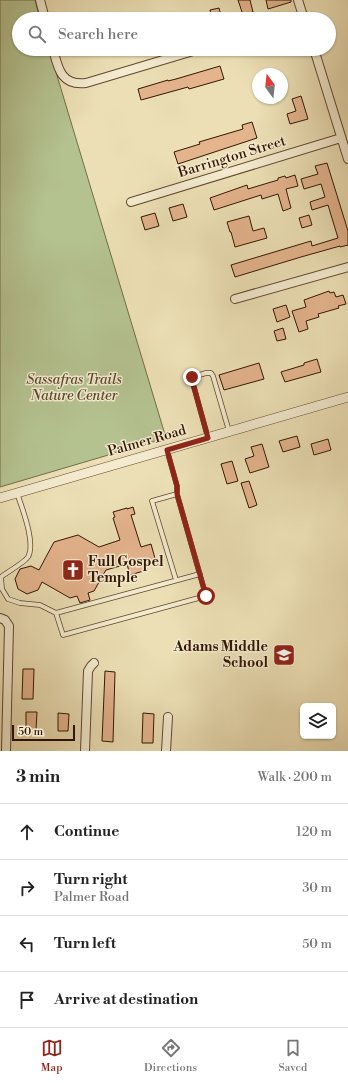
<!DOCTYPE html>
<meta charset="utf-8">
<style>
:root{--surface:#fff;--page:#f2f2f2;--text:#222;--muted:#767676;--line:#e0e0e0;--accent:#8f2418}
body{margin:0;font-family:"Libre Bodoni",serif;background:var(--page);color:var(--text)}
.controls{position:absolute;right:12px;bottom:12px;display:grid;overflow:hidden;border-radius:6px;box-shadow:0 1px 3px #0004}
.controls button{width:36px;height:36px;display:grid;place-items:center;padding:0;border:0;border-bottom:1px solid var(--line);background:var(--surface);color:var(--text);font:20px sans-serif}
.compass{position:absolute;left:252px;top:68px;width:36px;height:36px;border-radius:50%;background:var(--surface);box-shadow:0 1px 3px #0004;rotate:345deg}
.scale{position:absolute;left:12px;bottom:10px;width:63px;box-sizing:border-box;padding-left:4px;border:2px solid #321600;border-top:0;font-size:11px;line-height:14px;white-space:nowrap;color:#321600;-webkit-text-stroke:3px #f3eacf;paint-order:stroke}
.stop{position:absolute;width:12px;height:12px;margin:-9px;border:3px solid #8f2418;border-radius:50%;background:#fff}
.stop.end{background:#8f2418;border-color:#fff;box-shadow:0 1px 4px #0008}
.list{margin:0;padding:0;list-style:none}
h2{display:flex;justify-content:space-between;align-items:center;height:52px;margin:0;padding:0 16px;font-size:17px}
h2 small{font-size:13px;font-weight:400;color:var(--muted)}
.list li{display:grid;grid-template-columns:26px 1fr auto;gap:12px;align-items:center;box-sizing:border-box;height:56px;padding:0 16px;border-top:1px solid var(--line)}
.list b{display:block;font-size:15px;white-space:nowrap}
.list p{margin:0;font-size:13px;white-space:nowrap;color:var(--muted)}
.list em{font-size:13px;font-style:normal;color:var(--muted)}
.icon{flex:none;width:22px;height:22px;fill:none;stroke:currentColor;stroke-width:2;stroke-linecap:round;stroke-linejoin:round}
.map{position:relative;flex:none;width:348px;height:751px;overflow:hidden}
.search{position:absolute;background:var(--surface);box-shadow:0 1px 3px #0004;left:12px;right:12px;top:12px;height:44px;display:flex;align-items:center;gap:10px;box-sizing:border-box;padding:0 14px;border-radius:22px;color:var(--muted);font-size:15px}
.sheet{height:276px;background:var(--surface)}
nav{display:flex;justify-content:space-around;align-items:center;box-sizing:border-box;height:56px;border-top:1px solid var(--line);background:var(--surface);font-size:11px;color:var(--muted)}
nav a{display:grid;justify-items:center;gap:2px}
nav .on{color:var(--accent)}
.map>svg:first-child{display:block}
</style>
<div class="map">
<svg width="348" height="751" viewBox="0 0 348 751">
<rect width="100%" height="100%" fill="#ecdfb5"/>
<filter id="stains"><feTurbulence type="fractalNoise" baseFrequency=".005" numOctaves="4"/><feColorMatrix values="0 0 0 0 .2 0 0 0 0 .09 0 0 0 0 .02 0 0 0 .5 -.17"/></filter>
<radialGradient id="worn" r=".72"><stop offset=".6" stop-color="#630" stop-opacity="0"/><stop offset="1" stop-color="#630" stop-opacity=".3"/></radialGradient>
<path fill="#b4c290" stroke="#736c48" d="M0,0H35L40,19H19V49H49L166,438L0,487Z"/>
<path fill="#e4b48d" stroke="#321600" d="M238,0H250L253,12L243,15Z
M266,0H291V2L268,9Z
M219,8L222,19H212L210,10Z
M220,66L224,79L189,89L188,87L141,100L138,89L168,80V81L176,79Z
M301,96L308,119L290,124L287,114L296,111L292,99Z
M252,122L257,138L178,164L174,152L200,144L199,142L243,129L242,125Z
M327,163L348,231V245L340,247V246L301,257L235,277L231,265L311,241L312,246L338,238L328,205L312,210L310,202L325,197L321,184L304,189L301,179L318,174L315,166Z
M295,175L298,186L286,189L291,208L283,211L278,194L262,199L261,195L214,210L210,198L247,185L248,189L278,180V178L285,176L286,178Z
M183,204L187,217L173,221L169,208Z
M155,213L159,226L145,230L141,217Z
M309,215L312,225L302,228L299,218Z
M249,216L253,231L264,228L267,238L235,247L231,232H230L227,222Z
M329,291L330,293L334,292L336,297L343,295L346,304L338,306L339,308L318,314L319,317L306,321L308,329L299,332L292,311L306,307L304,300Z
M286,305L290,317L277,322L273,309Z
M283,328L286,339L277,341L274,331Z
M317,359L321,372L285,382L281,372L304,365V363Z
M259,363L264,379L224,390L219,375Z
M297,436L300,447L283,452L279,441Z
M328,439L331,450L314,455L311,444Z
M262,444L269,467L250,473L245,459L254,456L251,447Z
M232,461L238,481L227,484L221,464Z
M249,481L257,505L249,508L241,483Z
M133,507L135,514L131,515L141,547L151,544L156,562L146,565L147,570L130,575L127,564L106,570L94,591L88,593L90,600L80,603L77,596L70,598L42,582L38,590L27,594L18,589L15,579L20,569L31,566L39,570L54,542L78,535L99,547L120,540L113,518L115,517L113,512L127,508V509Z
M23,669H34L33,699H22Z
M105,671L115,672L113,742L102,741Z
M26,712H37L36,730L26,729Z
M58,713L69,714L68,731H58Z
M143,713L154,714L153,743H142Z"/>
<g fill="none" stroke-linecap="round" stroke-linejoin="round">
<g stroke="#60482d" stroke-width="5.5">
<path id="service" d="M208,438L192,380L193,377L206,373H211L213,376L229,431
M167,450L177,486V494
M17,493C22,508 36,543 28,557C25,562 6,573 1,577L2,589L8,599L20,603L40,605L56,613
M176,580L152,501L177,494L206,596L63,635L56,613L200,574"/>
</g>
<g stroke="#60482d" stroke-width="10">
<path id="minor" d="M40,0L45,19
M298,0L304,19
M53,49C58,68 61,86 86,83L200,49
M314,49L348,159
M131,202L341,138
M235,299L348,267
M0,618L5,620L9,626L6,751
M85,751L88,671L91,666L94,663
M166,751L168,717"/>
</g>
<g stroke="#60482d" stroke-width="10">
<path id="tertiary" d="M0,498L348,397"/>
</g>
<use href="#service" stroke="#f3eacf" stroke-width="4"/>
<use href="#minor" stroke="#f3eacf" stroke-width="8"/>
<use href="#tertiary" stroke="#f3eacf" stroke-width="9"/>
</g>
<g fill="none" stroke-linecap="round" stroke-linejoin="round">
<path stroke="#8f2418" stroke-width="5" d="M192,377V380L208,438L167,450L177,486V494L206,596"/>
</g>
<defs>
<g id="church-square" transform="scale(1.15)"><rect x="-9" y="-9" width="18" height="18" rx="4" fill="#8f2418" stroke="#f3eacf"/><path d="M-1.2-6h2.4v3.5h3.3v2.4h-3.3V6h-2.4V-.1h-3.3v-2.4h3.3Z" fill="#fff"/></g>
<g id="school-square" transform="scale(1.15)"><rect x="-9" y="-9" width="18" height="18" rx="4" fill="#8f2418" stroke="#f3eacf"/><path d="M0-5L7-2L0 1L-7-2ZM-4 1L0 2.5L4 1V4Q0 6-4 4Z" fill="#fff"/></g>
</defs>
<g fill-rule="evenodd">
<use href="#church-square" x="73" y="570"/>
<use href="#school-square" x="284" y="655"/>
</g>
<g text-anchor="middle" dominant-baseline="central" stroke-width="3" stroke-linejoin="round" paint-order="stroke">
<g font-size="14" fill="#321600" stroke="#f3eacf">
<text transform="translate(232 157) rotate(-17)">Barrington Street</text>
<text transform="translate(147 441) rotate(-16)">Palmer Road</text>
</g>
<g font-size="14" font-style="italic" fill="#594a2b" stroke="#f3eacf">
<text x="74" y="380">Sassafras Trails<tspan x="74" dy="16">Nature Center</tspan></text>
</g>
<g font-size="14" font-weight="bold" fill="#321600" stroke="#f3eacf" text-anchor="start">
<text x="88" y="562">Full Gospel<tspan x="88" dy="16">Temple</tspan></text>
<text x="268" y="647" text-anchor="end">Adams Middle<tspan x="268" dy="16">School</tspan></text>
</g>
</g>
<rect width="100%" height="100%" filter="url(#stains)"/>
<rect width="100%" height="100%" fill="url(#worn)"/>
</svg>
<div class="controls">
<button><svg class="icon" aria-label="layers" viewBox="0 0 24 24"><path d="M12 4l9 5-9 5-9-5zM3 14l9 5 9-5"/></svg></button>
</div>
<svg class="compass" viewBox="-18 -18 36 36"><path d="M0-13l5 13h-10z" fill="#e53935"/><path d="M0 13l5-13h-10z" fill="#767676"/></svg>
<div class="scale">50 m</div>
<div class="stop" style="left:206px;top:596px"></div>
<div class="stop end" style="left:192px;top:377px"></div>
<div class="search"><svg class="icon" aria-label="search" viewBox="0 0 24 24"><circle cx="10" cy="10" r="6"/><path d="M15 15l6 6"/></svg>Search here</div>
</div>
<section class="sheet">
<h2>3 min<small>Walk · 200 m</small></h2>
<ul class="list">
<li><svg class="icon" aria-label="ahead" viewBox="0 0 24 24"><path d="M12 20V5M6 11l6-6 6 6"/></svg><div><b>Continue</b></div><em>120 m</em></li>
<li><svg class="icon" aria-label="right" viewBox="0 0 24 24"><path d="M7 20v-9h11M14 6l5 5-5 5"/></svg><div><b>Turn right</b><p>Palmer Road</p></div><em>30 m</em></li>
<li><svg class="icon" aria-label="left" viewBox="0 0 24 24"><path d="M17 20v-9H6M10 6l-5 5 5 5"/></svg><div><b>Turn left</b></div><em>50 m</em></li>
<li><svg class="icon" aria-label="arrive" viewBox="0 0 24 24"><path d="M6 21V4h12l-3 4 3 4H6"/></svg><div><b>Arrive at destination</b></div></li>
</ul>
</section>
<nav>
<a class="on"><svg class="icon" aria-label="map" viewBox="0 0 24 24"><path d="M3 6l6-2 6 2 6-2v14l-6 2-6-2-6 2zM9 4v14M15 6v14"/></svg>Map</a>
<a><svg class="icon" aria-label="directions" viewBox="0 0 24 24"><path d="M12 3l9 9-9 9-9-9zM9 14v-3h6M13 9l2 2-2 2"/></svg>Directions</a>
<a><svg class="icon" aria-label="saved" viewBox="0 0 24 24"><path d="M7 4h10v16l-5-4-5 4z"/></svg>Saved</a>
</nav>
